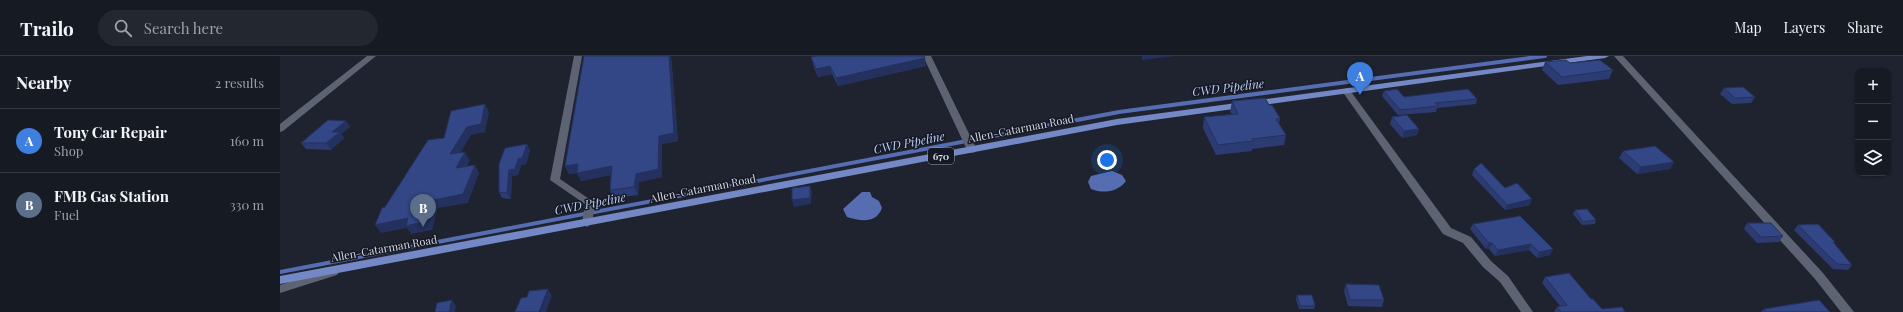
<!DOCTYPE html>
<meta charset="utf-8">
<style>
:root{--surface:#161a23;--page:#232730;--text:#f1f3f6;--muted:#9ea1a6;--line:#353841;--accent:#1a73e8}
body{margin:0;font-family:"Playfair Display",serif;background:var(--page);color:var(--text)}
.controls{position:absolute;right:12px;top:12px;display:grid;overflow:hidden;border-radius:8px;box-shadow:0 1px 3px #0004}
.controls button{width:36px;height:36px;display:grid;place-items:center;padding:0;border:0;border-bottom:1px solid var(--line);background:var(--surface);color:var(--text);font:20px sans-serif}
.you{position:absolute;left:827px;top:104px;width:14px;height:14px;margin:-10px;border:3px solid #fff;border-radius:50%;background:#1a73e8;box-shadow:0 0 0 6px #1a73e833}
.badge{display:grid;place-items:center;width:26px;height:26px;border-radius:50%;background:var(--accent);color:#fff;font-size:13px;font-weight:700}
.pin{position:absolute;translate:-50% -33px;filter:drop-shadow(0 1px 2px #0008)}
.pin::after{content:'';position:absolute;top:21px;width:14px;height:12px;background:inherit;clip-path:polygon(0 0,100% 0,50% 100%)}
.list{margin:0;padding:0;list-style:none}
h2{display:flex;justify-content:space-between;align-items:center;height:52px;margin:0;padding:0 16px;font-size:17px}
h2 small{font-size:13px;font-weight:400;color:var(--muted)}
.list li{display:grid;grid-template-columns:26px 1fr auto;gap:12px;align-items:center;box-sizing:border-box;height:64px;padding:0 16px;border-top:1px solid var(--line)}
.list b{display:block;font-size:15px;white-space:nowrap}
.list p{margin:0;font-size:13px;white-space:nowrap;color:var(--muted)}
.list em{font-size:13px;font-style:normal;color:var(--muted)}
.icon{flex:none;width:22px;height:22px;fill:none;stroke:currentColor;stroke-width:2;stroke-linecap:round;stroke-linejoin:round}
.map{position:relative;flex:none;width:1623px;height:256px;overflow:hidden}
header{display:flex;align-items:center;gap:24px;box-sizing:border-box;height:56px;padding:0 20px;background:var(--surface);border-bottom:1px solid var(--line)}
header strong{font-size:19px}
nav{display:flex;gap:22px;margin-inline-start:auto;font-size:14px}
.search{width:280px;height:36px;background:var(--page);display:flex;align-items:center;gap:10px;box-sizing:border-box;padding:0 14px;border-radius:22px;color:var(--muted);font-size:15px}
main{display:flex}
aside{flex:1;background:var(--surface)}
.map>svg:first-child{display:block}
</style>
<header>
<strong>Trailo</strong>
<div class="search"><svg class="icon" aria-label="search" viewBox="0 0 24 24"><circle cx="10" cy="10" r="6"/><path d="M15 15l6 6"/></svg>Search here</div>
<nav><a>Map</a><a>Layers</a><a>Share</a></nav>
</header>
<main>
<aside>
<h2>Nearby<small>2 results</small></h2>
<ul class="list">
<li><span class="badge" style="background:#3f7fe0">A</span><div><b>Tony Car Repair</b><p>Shop</p></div><em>160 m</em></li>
<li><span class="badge" style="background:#5c6f8a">B</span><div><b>FMB Gas Station</b><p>Fuel</p></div><em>330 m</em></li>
</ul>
</aside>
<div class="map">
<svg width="1623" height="256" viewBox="0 0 1623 256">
<rect width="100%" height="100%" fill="#1e232f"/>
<path fill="#576db1" d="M832,115L842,119L846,125C838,136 823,138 811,133L808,126L811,120Z
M582,136H590L592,141L599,145L602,152C596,168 581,165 567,161L563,153Z"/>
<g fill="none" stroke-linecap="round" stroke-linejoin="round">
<path stroke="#576db1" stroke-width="4" d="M0,216L839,56L1265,0"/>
<path fill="#5d6372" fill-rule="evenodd" d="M87,0H96L3,75L0,76V68Z
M294,0H302L280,123L315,147L312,167L307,171L302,167L305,148L270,124Z
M643,0H651L697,94L695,96L692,97L687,94Z
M1334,0H1343L1543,217L1574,256H1561L1535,223Z
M1066,32L1069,33L1171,172L1191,181L1211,205L1228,220L1253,256H1241L1220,226L1203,211L1183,187L1163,178L1062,35Z
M53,212L57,213L59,216L57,219L0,237V229Z"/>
<path fill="#7388c5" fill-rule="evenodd" d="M1307,0H1329L1325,2L837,69L0,228V220L837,63Z"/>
</g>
<path fill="#2c3c73" d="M304,0H391L398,85L382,88V121L359,126L358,139L333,142L330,134L331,119L301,125L297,117L289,118L285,110Z
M531,1L646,10L558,30L552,18L538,21L533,9Z
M1265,6L1290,7L1333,14L1329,23L1278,29L1262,14Z
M1444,32L1475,41L1471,47L1452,48L1440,38Z
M1104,35L1124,41L1197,43L1196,48L1157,52L1156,56L1118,59L1102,40Z
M952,45L989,49L1000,62L999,68L1006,79L1004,89L972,93V95L936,99L923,72L924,61L952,58L950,56Z
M1112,61L1139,73L1137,79L1122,82L1110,68Z
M66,65L70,71L61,78L64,82L51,94L26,93L21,87Z
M247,88L250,94L246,108L241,109L238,119L232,120L231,143L222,142L219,136Z
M1343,95L1394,106L1390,113L1357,118L1339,102Z
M1194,113L1225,132L1250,149L1225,154L1192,119Z
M1295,154L1316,164L1315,168L1302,169L1293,158Z
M1467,167L1503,180L1499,186L1477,187L1464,173Z
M1193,168L1273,193L1270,199L1257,202L1249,194L1215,200L1209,193H1206L1190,173Z
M1518,169L1555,186L1554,187L1572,209L1568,214L1553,213L1514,174Z
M1265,221L1311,243L1322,253L1345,256H1274L1277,251L1280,250L1262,227Z
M1066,228L1104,244L1102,251L1068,250L1064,235Z
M1017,239L1035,250L1034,253H1019L1016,243Z
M1484,253L1550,256H1481Z"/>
<path fill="#24315e" d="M389,0H391L398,85L382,88V121L359,126L358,139L354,131L356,118L379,80Z
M862,0H895L862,4Z
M645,2L646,10L558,30L556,22Z
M550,10L552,18L538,21L536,13Z
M205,48L209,56L205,76L191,79L175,106L170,98L187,71Z
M66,65L70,71L61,78L64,82L51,94L46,87L52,76Z
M1139,73L1137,79L1122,82L1124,75Z
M247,88L250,94L246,108L241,109L238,119L232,120L231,143L227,137L229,114Z
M185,96L190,105L181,120L176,112Z
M1394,106L1390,113L1357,118L1361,111Z
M298,108L302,116L289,118L285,110Z
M195,109L199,117L188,147L158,152L152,174L131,178L127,172L101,177L95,169Z
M332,110L336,118L301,125L297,117Z
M530,130L532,136L531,148L514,151L512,144Z
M1252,143L1250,149L1225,154L1227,149Z
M1209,187H1212L1209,193H1206Z
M1251,188L1249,194L1215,200L1218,194Z
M1273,193L1270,199L1257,202L1259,196Z
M268,233L272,240L266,256H260Z
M172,244L176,250L175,256H169Z"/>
<path fill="#334686" stroke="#24315e" d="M304,0H389L394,77L379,80L378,113L356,118L354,131L330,134L332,110L297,117L298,108L285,110Z
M536,0H644L645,2L556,22L550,10L536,13L531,1Z
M1286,4L1290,7L1320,4L1333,14L1282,21L1265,6Z
M1463,31L1475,41L1455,42L1444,32Z
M1117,33L1124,41L1188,33L1197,43L1155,47L1158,50L1120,54L1104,35Z
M985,42L989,49H992L1000,62L996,63L1006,79L972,83L973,85L938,89L924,61L958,58L952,45Z
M205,48L201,68L187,71L170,98L185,96L176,112L195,109L183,138L153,144L146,165L126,170L128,162L95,169L102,152L105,151L148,84L164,82L171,55Z
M1127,59L1139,73L1124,75L1112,61Z
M48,64L66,65L52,76H60L46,87H21Z
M247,88L242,102L238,103L235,113L229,114L227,137L219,136V108L225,92Z
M1375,90L1394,106L1361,111L1343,95Z
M1201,107L1225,132L1237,127L1252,143L1227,149L1194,113Z
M530,130V142L512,144V132Z
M1307,153L1316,164L1303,166L1295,154Z
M1240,160L1273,193L1259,196L1251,188L1218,194L1212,187H1209L1193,168Z
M1467,167H1491L1503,180L1481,181Z
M1538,168L1555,186H1553L1572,209L1557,208L1518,169Z
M1289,217L1311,243H1313L1322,253L1342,251L1345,256H1281L1277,251L1287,249L1265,221Z
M1066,228L1099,229L1104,244H1070Z
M268,233L259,256H235L241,242L247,241L249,235Z
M1017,239H1032L1035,250H1020Z
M172,244L169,256H155L157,247Z
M1539,244L1550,256H1487L1484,253Z"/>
<g text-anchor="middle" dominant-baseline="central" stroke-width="3" stroke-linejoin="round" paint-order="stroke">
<rect fill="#151926" stroke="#9c9faa" stroke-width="1" x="648" y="92" width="26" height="16" rx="3"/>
<g font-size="10" font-weight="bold" fill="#d6d9e2">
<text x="661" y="100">670</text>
</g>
<g font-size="11" fill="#d6d9e2" stroke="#151926">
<text transform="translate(741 72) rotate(-11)">Allen-Catarman Road</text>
<text transform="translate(423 132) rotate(-11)">Allen-Catarman Road</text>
<text transform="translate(104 192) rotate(-10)">Allen-Catarman Road</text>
</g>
<g font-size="12" font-style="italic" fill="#beccf2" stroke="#151926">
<text transform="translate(948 31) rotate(-7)">CWD Pipeline</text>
<text transform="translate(629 86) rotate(-11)">CWD Pipeline</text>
<text transform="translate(310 147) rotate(-11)">CWD Pipeline</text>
</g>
</g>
</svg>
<div class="controls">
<button>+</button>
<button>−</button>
<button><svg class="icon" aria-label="layers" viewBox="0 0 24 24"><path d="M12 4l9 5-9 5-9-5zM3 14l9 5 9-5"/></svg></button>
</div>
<div class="you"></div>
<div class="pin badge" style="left:1080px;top:39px;background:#3f7fe0">A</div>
<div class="pin badge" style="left:143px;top:171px;background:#5c6f8a">B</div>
</div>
</main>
